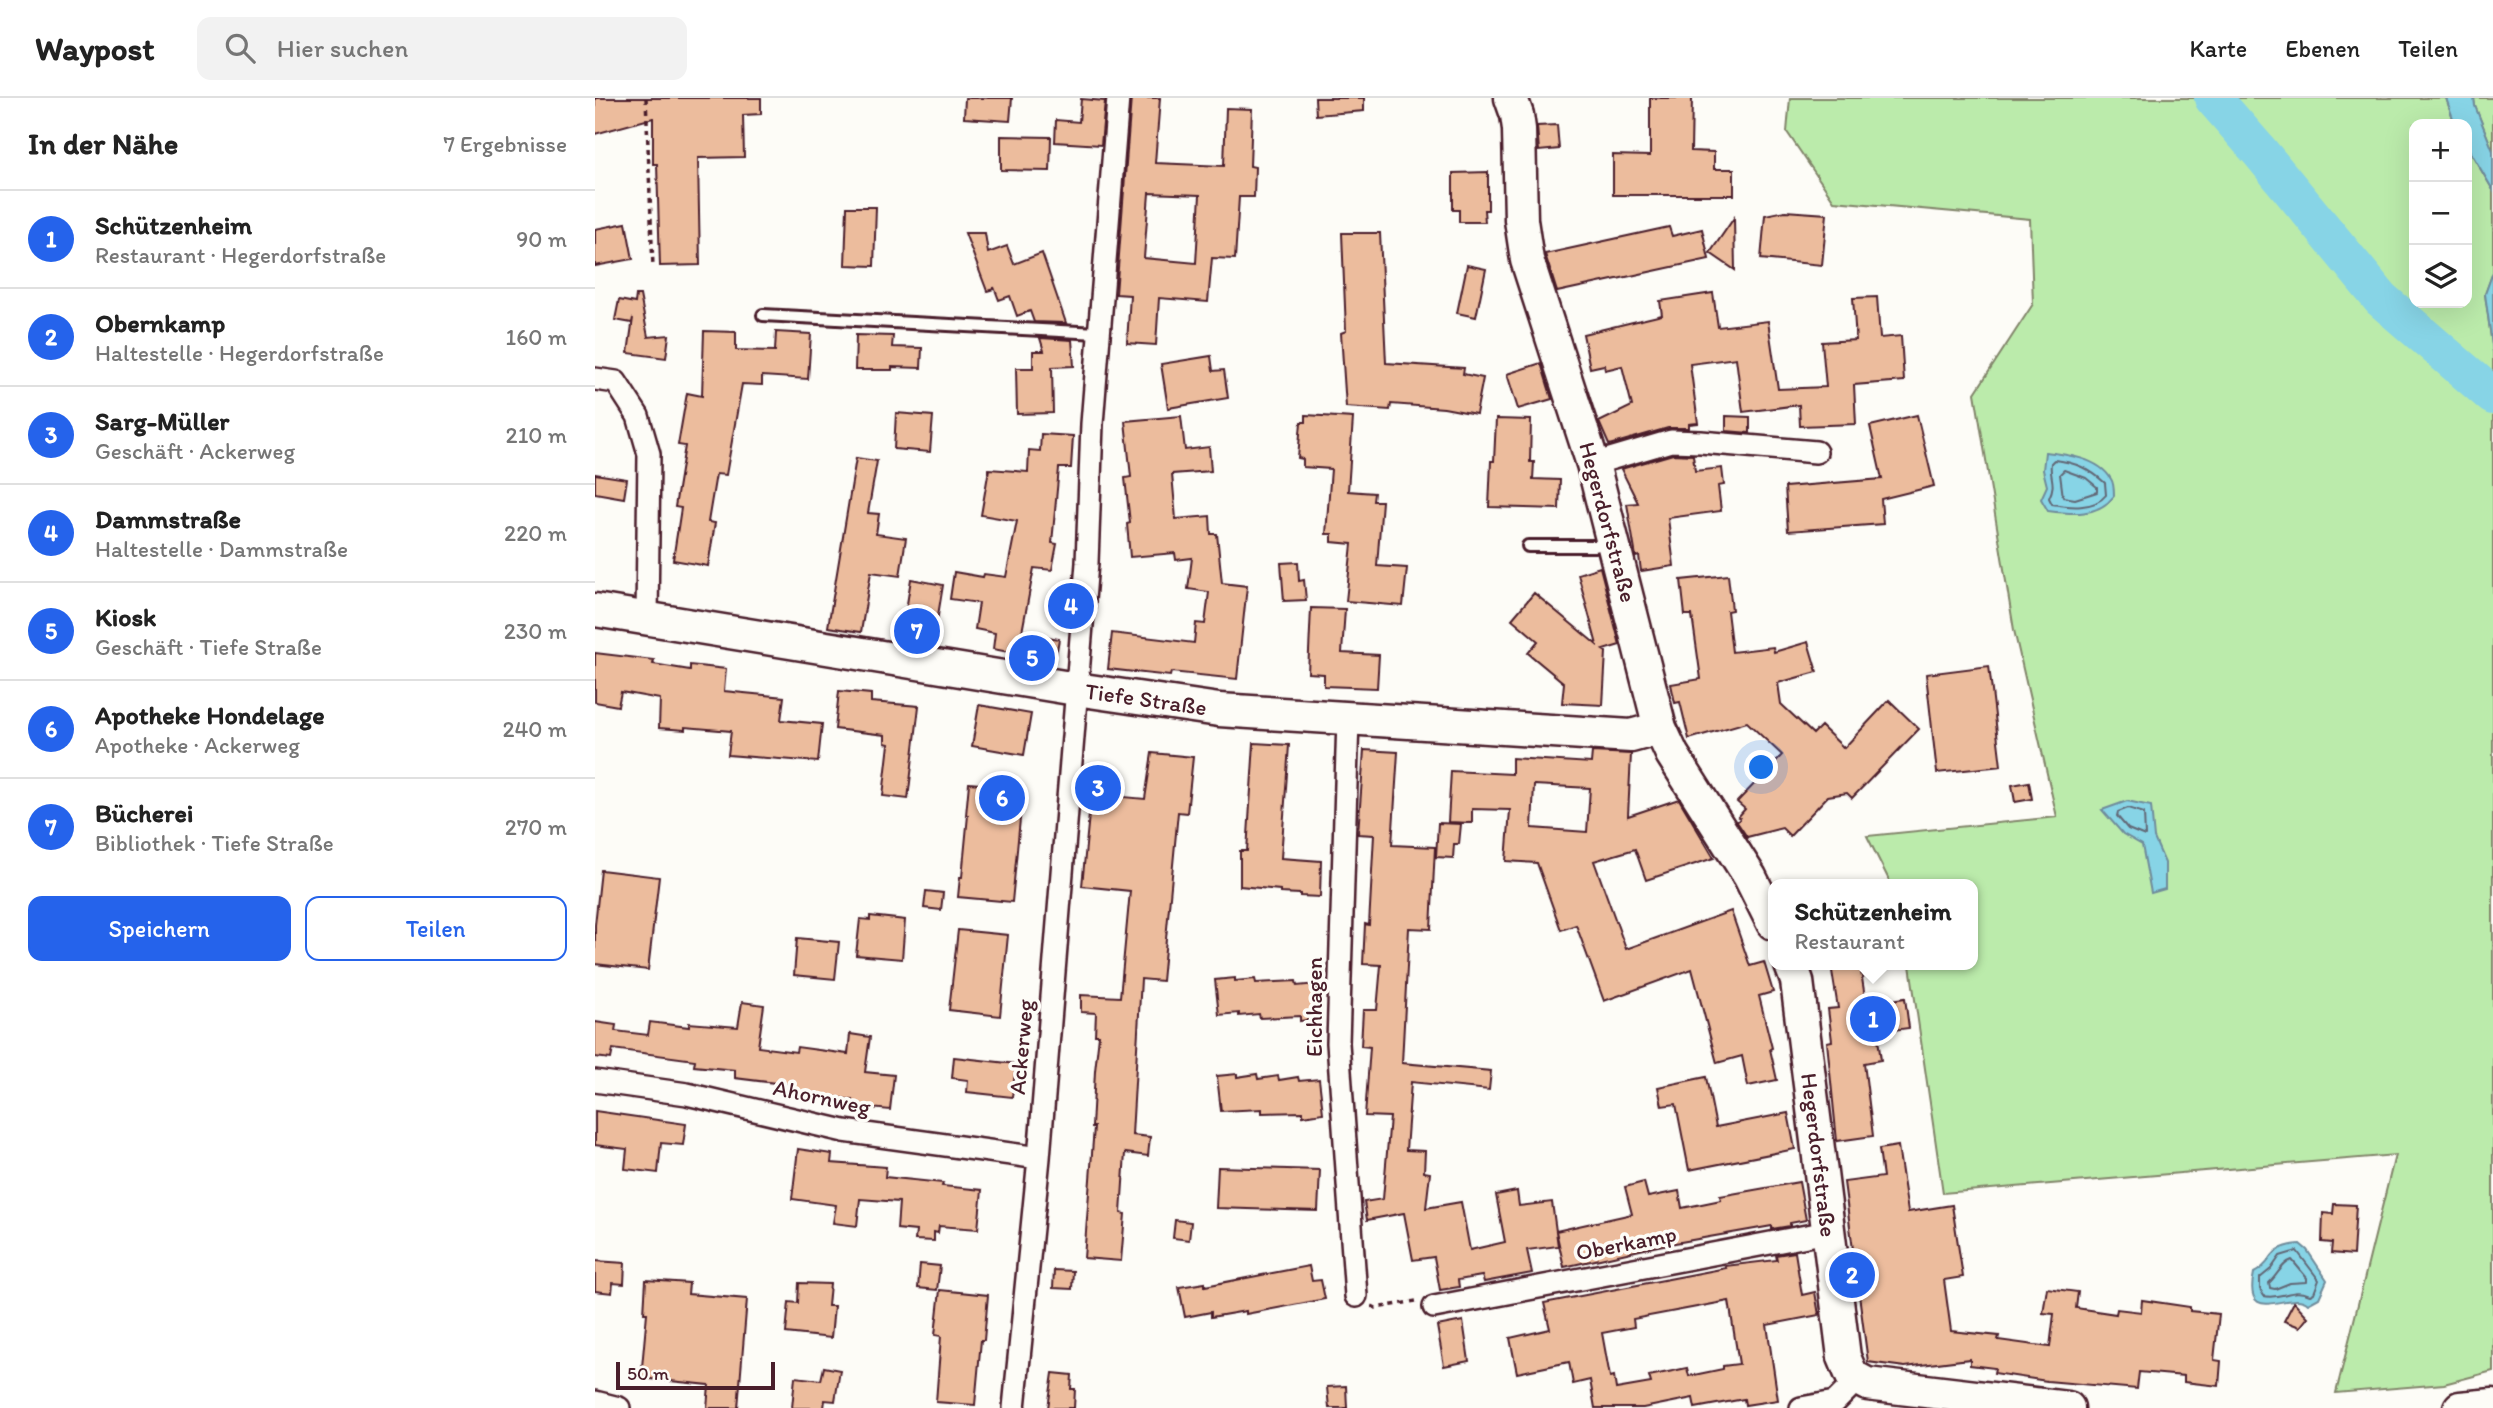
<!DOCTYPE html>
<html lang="de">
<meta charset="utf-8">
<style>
:root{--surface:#fff;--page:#f2f2f2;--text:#222;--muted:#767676;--line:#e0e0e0;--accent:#2563eb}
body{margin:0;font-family:Itim,sans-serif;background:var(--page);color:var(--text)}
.controls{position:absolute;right:21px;top:21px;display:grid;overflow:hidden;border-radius:14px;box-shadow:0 7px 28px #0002}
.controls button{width:63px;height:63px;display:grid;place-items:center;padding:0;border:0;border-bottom:2px solid var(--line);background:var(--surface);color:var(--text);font:35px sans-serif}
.scale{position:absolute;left:21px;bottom:18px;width:159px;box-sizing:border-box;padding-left:7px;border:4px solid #4a1f2b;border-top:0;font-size:19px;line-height:24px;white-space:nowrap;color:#4a1f2b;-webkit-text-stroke:5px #fdfcf7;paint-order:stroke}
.you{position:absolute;left:1167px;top:670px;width:24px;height:24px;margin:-18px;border:5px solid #fff;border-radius:50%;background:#1a73e8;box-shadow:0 0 0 10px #1a73e833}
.badge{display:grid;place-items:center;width:46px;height:46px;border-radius:50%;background:var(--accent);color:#fff;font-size:23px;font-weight:700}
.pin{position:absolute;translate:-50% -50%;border:4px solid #fff;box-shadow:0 2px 7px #0006}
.popup{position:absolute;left:1173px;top:781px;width:210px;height:91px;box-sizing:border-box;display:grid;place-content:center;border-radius:14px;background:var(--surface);filter:drop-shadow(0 2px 5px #0005);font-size:23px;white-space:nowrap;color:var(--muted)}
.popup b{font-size:26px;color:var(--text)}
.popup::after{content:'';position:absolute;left:50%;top:100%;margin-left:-14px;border:14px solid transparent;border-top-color:var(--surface)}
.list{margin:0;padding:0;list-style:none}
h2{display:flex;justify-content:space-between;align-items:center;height:91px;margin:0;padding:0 28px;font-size:30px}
h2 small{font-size:23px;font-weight:400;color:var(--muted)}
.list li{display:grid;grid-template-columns:46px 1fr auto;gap:21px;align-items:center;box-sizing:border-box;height:98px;padding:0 28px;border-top:2px solid var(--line)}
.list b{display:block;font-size:26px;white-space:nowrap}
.list p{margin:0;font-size:23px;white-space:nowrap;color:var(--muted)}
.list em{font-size:23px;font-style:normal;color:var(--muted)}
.actions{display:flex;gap:14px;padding:21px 28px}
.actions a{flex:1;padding:16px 0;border:2px solid var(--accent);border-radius:14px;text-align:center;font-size:24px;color:var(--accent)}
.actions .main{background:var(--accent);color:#fff}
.icon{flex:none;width:38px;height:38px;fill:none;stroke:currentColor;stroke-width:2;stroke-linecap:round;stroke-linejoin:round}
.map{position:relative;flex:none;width:1898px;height:1310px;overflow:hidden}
header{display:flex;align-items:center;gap:42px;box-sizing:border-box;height:98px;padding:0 35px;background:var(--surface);border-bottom:2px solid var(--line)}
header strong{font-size:33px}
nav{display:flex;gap:38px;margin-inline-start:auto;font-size:24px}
.search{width:490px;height:63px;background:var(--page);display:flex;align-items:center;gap:18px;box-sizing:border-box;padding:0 24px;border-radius:14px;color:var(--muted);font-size:26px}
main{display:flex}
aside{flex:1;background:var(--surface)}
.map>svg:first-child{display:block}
</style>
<header>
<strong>Waypost</strong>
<div class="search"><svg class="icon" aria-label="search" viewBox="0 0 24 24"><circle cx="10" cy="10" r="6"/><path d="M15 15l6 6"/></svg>Hier suchen</div>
<nav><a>Karte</a><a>Ebenen</a><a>Teilen</a></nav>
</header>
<main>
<aside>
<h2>In der Nähe<small>7 Ergebnisse</small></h2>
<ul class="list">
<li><span class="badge">1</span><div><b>Schützenheim</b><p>Restaurant · Hegerdorfstraße</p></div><em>90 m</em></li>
<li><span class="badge">2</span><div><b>Obernkamp</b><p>Haltestelle · Hegerdorfstraße</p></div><em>160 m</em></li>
<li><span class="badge">3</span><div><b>Sarg-Müller</b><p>Geschäft · Ackerweg</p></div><em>210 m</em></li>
<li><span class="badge">4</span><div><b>Dammstraße</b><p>Haltestelle · Dammstraße</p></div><em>220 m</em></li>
<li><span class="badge">5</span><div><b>Kiosk</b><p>Geschäft · Tiefe Straße</p></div><em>230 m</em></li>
<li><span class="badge">6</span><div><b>Apotheke Hondelage</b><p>Apotheke · Ackerweg</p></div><em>240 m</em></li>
<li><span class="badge">7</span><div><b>Bücherei</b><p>Bibliothek · Tiefe Straße</p></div><em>270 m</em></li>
</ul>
<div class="actions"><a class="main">Speichern</a><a>Teilen</a></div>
</aside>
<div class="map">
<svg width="1898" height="1310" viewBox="0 0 1898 1310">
<rect width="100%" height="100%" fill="#fdfcf7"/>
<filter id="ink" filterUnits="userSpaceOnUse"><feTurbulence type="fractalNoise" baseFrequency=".0143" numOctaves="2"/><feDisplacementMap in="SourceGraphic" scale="14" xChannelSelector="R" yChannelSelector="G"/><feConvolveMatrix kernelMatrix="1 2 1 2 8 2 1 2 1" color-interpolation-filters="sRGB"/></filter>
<g filter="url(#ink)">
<path fill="#bbebab" stroke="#82856b" stroke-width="2" d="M1195,0H1851L1860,26H1819V205H1872V48L1898,92V174L1890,196L1898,254V1273L1849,1286L1741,1295L1800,1057L1348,1095L1315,867H1378V786H1296L1272,738L1462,719L1419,532L1380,295L1438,206L1435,121L1239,103L1192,34Z
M1879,0H1898V53L1880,8Z"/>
<path fill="#87d4e6" stroke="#6f8c9b" stroke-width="2" d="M1851,0H1879L1880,8L1898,53V92L1872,48V26H1860Z
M1898,174V254L1890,196Z
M1450,354C1470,356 1504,360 1516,381C1519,385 1519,393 1519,398C1503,419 1477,416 1453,413L1446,401L1452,388L1448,372Z
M1532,703L1556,708L1559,740L1570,765V791L1556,795L1547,747L1528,736L1507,712Z
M1705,1146L1712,1152L1732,1182L1724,1200L1713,1206C1697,1190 1647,1231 1659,1175C1682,1163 1670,1149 1705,1146Z"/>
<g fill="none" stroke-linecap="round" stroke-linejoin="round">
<path stroke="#626776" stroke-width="2" d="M1459,362C1480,364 1495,371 1510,385L1511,397C1499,412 1474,409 1457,406L1454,400C1462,384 1454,380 1456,365Z
M1469,372L1491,380L1502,389V394L1480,401L1468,399L1465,376Z
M1533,710L1549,715L1550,738L1533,731L1522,718L1523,714Z
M1702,1153L1724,1182L1719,1195L1715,1197C1698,1189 1686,1202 1669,1198L1665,1191V1180L1676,1171L1685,1158Z
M1697,1162L1712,1180V1184L1695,1185L1680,1191L1675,1190L1674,1185C1682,1178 1687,1165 1697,1162Z"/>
<path stroke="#87d4e6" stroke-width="38" d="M1618,0L1665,54L1786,201L1898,298"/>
</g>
<path fill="#ecbc9d" stroke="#4a1f2b" stroke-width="2" fill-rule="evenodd" d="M0,0H166V16L148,17L149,59L103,60L105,167L65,168L62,66H58V20L0,36Z
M370,0H417L415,23L369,20Z
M536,0H565L560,65L629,68L631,10L657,11L655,68L660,69L659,99H644L640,161L617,160L613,204L564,200L561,247L532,245L535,197L521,196ZM554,95L605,97L601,165L549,160Z
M720,0H769V13L721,17Z
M1055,0H1097L1096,53L1119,54V71H1139V97H1018V57L1055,58Z
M486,1L510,3L506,47L460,44L461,22L484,24Z
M962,27L964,51L944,53L942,28Z
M406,38L456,39L455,73L406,72Z
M893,74V112H889L890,124H864V112H858V75Z
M252,109H281L279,168L250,167Z
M1190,113L1232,116L1227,167L1166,161L1170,117Z
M1139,120L1140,172L1115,155Z
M31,125L38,161L0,168V131Z
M1074,129L1077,138L1107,131L1114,161L962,194L950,156Z
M370,135H390L393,155L412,148L419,166L447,155L471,225L439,224L435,213L422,218L415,198L404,202L399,189V191L392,193Z
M747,135H785L791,265L869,270L868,276L888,280L881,316L849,310L796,306L795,312L751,309L746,235L751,233Z
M872,167L891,171L881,219L862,215Z
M1118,195L1123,229L1173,223L1183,291L1231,289L1227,244L1261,242L1258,200L1282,199L1285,240L1306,238L1309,283L1259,287L1261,326L1205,328L1204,307L1148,314L1141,260L1095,266L1103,325L1094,326V330H1073L1014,347L1004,324L1037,308L1027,268L1010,272L1009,267L995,270L988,236L1067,217L1065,203Z
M41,197H45L53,239L74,237L71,260L33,255L38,220L37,225L20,222L24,202L40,205Z
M109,233L141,234V252L180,253L181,234L216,236L213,281L167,278V287L147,286L131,377L121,376L113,424L120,425L113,468L78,462L86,410L80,409L90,348L83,347L92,295L107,298Z
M261,237L298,238L297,249L327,250L326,270L297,269V272H260Z
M445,240L477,242L479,268L457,269L458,315L422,316L421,270H438V253H449Z
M616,258L618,273L629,272L633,300L573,310L566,266Z
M946,265L957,301L923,311L912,276Z
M301,315L338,318L335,354L299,351Z
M711,317L758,320L753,393L779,395L778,403H787L782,468L812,470L808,508L751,503L757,446L737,444V436H731L736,371L708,369V361L703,360L706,324H711Z
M1322,317L1339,388L1286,401L1288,426L1193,433L1190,389L1287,381L1275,328Z
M586,318L590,352L614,349L616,373L577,376L581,421L615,418L616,436H622L627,485L652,488L642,581L576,574L575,578L513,571L517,535L599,545L601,525L610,526L614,494L593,491L597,460L581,462L580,455L535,459L532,426L535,425L530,380L536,379L530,323Z
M1131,318L1155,319V335L1131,333Z
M901,321L936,322L935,364H939L938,381L965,382L964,411L894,409L896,363H899Z
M446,336L478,338L476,370H464L457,445L462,446L457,472L439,470L427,534L464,541L460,563L398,551L400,535L380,531L384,505L355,501L359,474L388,479L389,476L411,479L422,423L386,417L394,371L433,374L434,352L445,353Z
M1078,356L1098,357L1100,373L1127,370L1129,387L1123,388L1126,413L1073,420L1079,468L1046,473L1044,458L1041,459L1032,406L1043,405L1026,371Z
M261,360L282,363L273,415L284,416L281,436L311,440L305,478L276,474L266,534L233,529Z
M0,376L32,381L29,400L0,395Z
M703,464L704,483L709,482L711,502L689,503L686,465Z
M1005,469L1025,547L1008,552L1011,554L1008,607L967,605L969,585L933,555L943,543L917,521L939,495L1002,547L983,476Z
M1133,477L1137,512L1132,513L1137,554L1178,549L1179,554L1213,544L1222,574L1183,585L1186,606L1218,636L1226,628L1249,650L1294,602L1324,631L1257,700L1252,695L1233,698L1195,738L1187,730L1152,739L1142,724L1145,720L1143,719L1150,711L1142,704L1187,657L1152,624L1094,641L1085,604L1080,605L1076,586L1106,581L1097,517H1090L1086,482Z
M316,481L348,487L339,542L307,537Z
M716,510L750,511L747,555L784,557L782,590L729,588V576L713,575Z
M0,555L59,562L58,566L95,572V567L131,571L129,593L189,599L186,622L227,626L223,664L133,657L136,633L90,629V632L64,630L65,601L26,594L23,608L0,604Z
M1394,568L1406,668L1342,675L1331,576Z
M244,593L276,596V604L324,608L313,701L288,698L294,646L290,645V637L240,631Z
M384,607L436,616L429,657L377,648Z
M659,645L694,647L686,760L726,763L725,799L705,798V796L685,795V792L645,788V753H652Z
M769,652L803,654L797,747L840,749L836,831L814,830L807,965L896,973L894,992L816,984L811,1052L830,1053L829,1074L835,1075L831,1110L866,1104L875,1152L910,1144L901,1097L922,1093L924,1108L957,1104L963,1148L932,1152L937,1175L889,1184L887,1178L863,1182L864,1189L845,1192L839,1159L818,1162L809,1115L772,1122L769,1104L788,1101L795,1019L770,1018L775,949L766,948L768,912H782L786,867L768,866L770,826L774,827L779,737L763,736Z
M997,654L1036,656L1033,718L1084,701L1119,760L1051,782L1040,751L999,763L1031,851L1136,813L1155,868L1169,864L1178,894L1164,898L1177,950L1175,951L1182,982L1153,988L1147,958L1122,965L1097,871L1009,903L981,827L966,832L942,765L911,763L915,712L877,711V725L853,724L856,673L917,676V660L996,665ZM939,687L995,690L992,734L937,730Z
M557,655L598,659L592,715L583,714L567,883L546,881L537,1037L555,1039L553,1058L530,1055L526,1115L530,1116L526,1163L489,1160L499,1029H497L500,973L504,937H500L501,915L486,914V897L525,899L535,793L487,788L496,696L550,701Z
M1434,684L1437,701L1420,704L1417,687Z
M374,685L428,690L417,804L363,799L365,779H367L373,717H371Z
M843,725L866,726L864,746H859L858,760L841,759Z
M6,772L64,779L53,872L0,866V827Z
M331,793L348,795L346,812L329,810Z
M275,818L310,822L307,861L261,857L265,821L275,822Z
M363,832L413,837L405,918L354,912Z
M202,840L244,844L240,881L199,877Z
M1236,867H1265L1271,906L1310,900L1314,930L1282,934L1286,962L1269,965L1278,1038L1242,1043L1232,944L1237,943L1233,911L1243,910Z
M640,880V883L660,881L661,885L701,883L702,888L722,886L726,920L705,923V918L665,920L664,916L644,918V915L624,917L620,882Z
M147,904L169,907L163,949L201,954L202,949L253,956L255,936L275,939L270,974L299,977L295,1012L257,1008L258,1002L196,992V987L140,980V972L99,968L100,962L18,951L16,961L0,959V924L21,927L20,933L53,937L55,924L94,929V925L143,929Z
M359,959L421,966L417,999L372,994L373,982L357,980Z
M642,976V979L662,976L663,981L683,978L684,982L703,979L704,983L724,981L728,1015L708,1018V1014L667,1015V1011L626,1013L622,978Z
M1111,979L1121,1029L1193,1015L1200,1051L1094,1072L1081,1006L1067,1008L1063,989Z
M0,1013L91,1026L88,1047L66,1045L63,1075L30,1071L32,1051L0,1047Z
M1303,1048L1313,1114L1357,1107L1368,1179L1349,1182L1356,1233L1404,1238L1403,1242L1455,1249L1459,1216L1448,1215L1452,1190L1483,1194L1481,1210L1521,1216L1522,1211L1546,1214L1547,1202L1595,1209V1213L1624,1216L1619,1262L1626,1263L1624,1288L1589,1284V1278L1544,1274L1542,1291L1452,1283L1399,1275L1400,1270L1375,1267V1261L1310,1269L1273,1264L1249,1084L1288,1079L1284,1051Z
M203,1051L237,1056L236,1065L291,1069L290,1079L348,1085L347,1088L387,1092L383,1131L344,1128L343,1135L339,1134V1143L320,1142L321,1133L302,1131L304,1104L265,1101L262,1128L238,1125L241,1107L197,1101Z
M623,1069L725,1072L723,1113L621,1110Z
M1049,1084L1053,1099L1084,1093L1087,1110L1126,1102L1125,1098L1204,1084L1211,1122L1195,1125V1128L1177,1131V1128L1063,1148L969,1169L961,1133L1037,1116L1030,1089Z
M1739,1106L1761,1107L1758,1157L1736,1155L1737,1145L1727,1144L1728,1115L1738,1116Z
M580,1122L596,1124L594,1142L578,1140Z
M1200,1154L1207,1197L1220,1194L1224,1217L1172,1227L1183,1302L1150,1307L1149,1301L1100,1310L1098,1300L1048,1310H1000L995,1282L978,1286L974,1264L922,1275L915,1240L955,1231L949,1205L1131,1170L1130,1168L1182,1162L1181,1157ZM1134,1203L1144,1266L1128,1268V1271L1094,1278L1092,1270L1054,1278L1056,1285L1021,1291L1019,1278L1015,1279L1007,1235L1039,1229L1038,1221Z
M0,1163L30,1165L29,1186L18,1185L17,1195L0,1193Z
M325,1166L345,1168L342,1192L323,1190Z
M714,1168L717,1183L726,1182L730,1201L651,1216V1213L616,1219V1214L590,1219L584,1189L610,1185V1188Z
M459,1172L478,1173L477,1191L458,1190Z
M51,1182L94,1185L93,1196L152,1201L143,1310H112L114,1287L46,1280L52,1215H49Z
M204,1185L235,1186L233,1208H239L236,1240L191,1235L194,1204L203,1205Z
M345,1192L393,1197L389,1242H386L380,1307L341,1304L346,1238L340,1237Z
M1699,1204L1713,1219L1705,1229L1689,1223Z
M868,1223L874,1263L849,1268L842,1228Z
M229,1269L245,1272L240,1303L230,1302L229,1310H197L200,1279L226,1282Z
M458,1275L477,1277L476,1291H480L479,1310H453Z
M751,1288L752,1310H734L732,1289Z"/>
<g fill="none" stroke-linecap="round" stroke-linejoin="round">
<g stroke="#4a1f2b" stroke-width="16">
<path id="lane" d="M168,217L503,235
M933,448H1000L1016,444"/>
</g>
<g stroke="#4a1f2b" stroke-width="26">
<path id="street" d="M0,281L21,284L43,318L54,356L52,520
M998,366L1076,343L1106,344L1221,354
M753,621L743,945L761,1198
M0,983L92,996L249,1033L444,1060
M839,1209L1233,1134
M0,1304L24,1310
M419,1310L444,1060L492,465L497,326L523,0
M1206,1310L1240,1304L1262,1282"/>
</g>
<g stroke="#4a1f2b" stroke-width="37">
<path id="secondary" d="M916,0L922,17L924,31L926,122L932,162L998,366L1065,630L1077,656L1155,779L1178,825
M0,512L481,591L624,612L1036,638L1065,630
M1196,867L1202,883L1249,1259L1257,1278L1272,1286L1473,1310
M1865,1310L1898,1307"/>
</g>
<path stroke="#4a1f2b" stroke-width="3.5" stroke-dasharray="5 5" stroke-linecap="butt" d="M51,0L58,169
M777,1208L781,1210L821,1203"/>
<use href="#lane" stroke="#fdfcf7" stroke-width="10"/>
<use href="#street" stroke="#fdfcf7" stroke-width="21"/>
<use href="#secondary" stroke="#fdfcf7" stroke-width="32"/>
</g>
</g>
<g text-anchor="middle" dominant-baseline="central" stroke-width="7" stroke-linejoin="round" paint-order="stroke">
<g font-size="23" fill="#4a1f2b" stroke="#fdfcf7">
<text transform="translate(1013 424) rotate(75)">Hegerdorfstraße</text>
<text transform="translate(551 601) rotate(8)">Tiefe Straße</text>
<text transform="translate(719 909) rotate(-90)">Eichhagen</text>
<text transform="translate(426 949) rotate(-85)">Ackerweg</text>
<text transform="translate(227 999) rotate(12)">Ahornweg</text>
<text transform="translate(1224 1057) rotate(83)">Hegerdorfstraße</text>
<text transform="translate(1031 1145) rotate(-11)">Oberkamp</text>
</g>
</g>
</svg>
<div class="controls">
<button>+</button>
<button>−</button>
<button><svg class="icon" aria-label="layers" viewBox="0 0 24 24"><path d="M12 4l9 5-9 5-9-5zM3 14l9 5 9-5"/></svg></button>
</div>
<div class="scale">50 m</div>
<div class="you"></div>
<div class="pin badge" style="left:1278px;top:921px">1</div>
<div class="popup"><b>Schützenheim</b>Restaurant</div>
<div class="pin badge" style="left:1257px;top:1177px">2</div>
<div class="pin badge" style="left:503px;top:690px">3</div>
<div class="pin badge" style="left:476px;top:508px">4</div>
<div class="pin badge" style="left:437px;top:560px">5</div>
<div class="pin badge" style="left:407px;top:700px">6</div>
<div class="pin badge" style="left:322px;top:533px">7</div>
</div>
</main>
